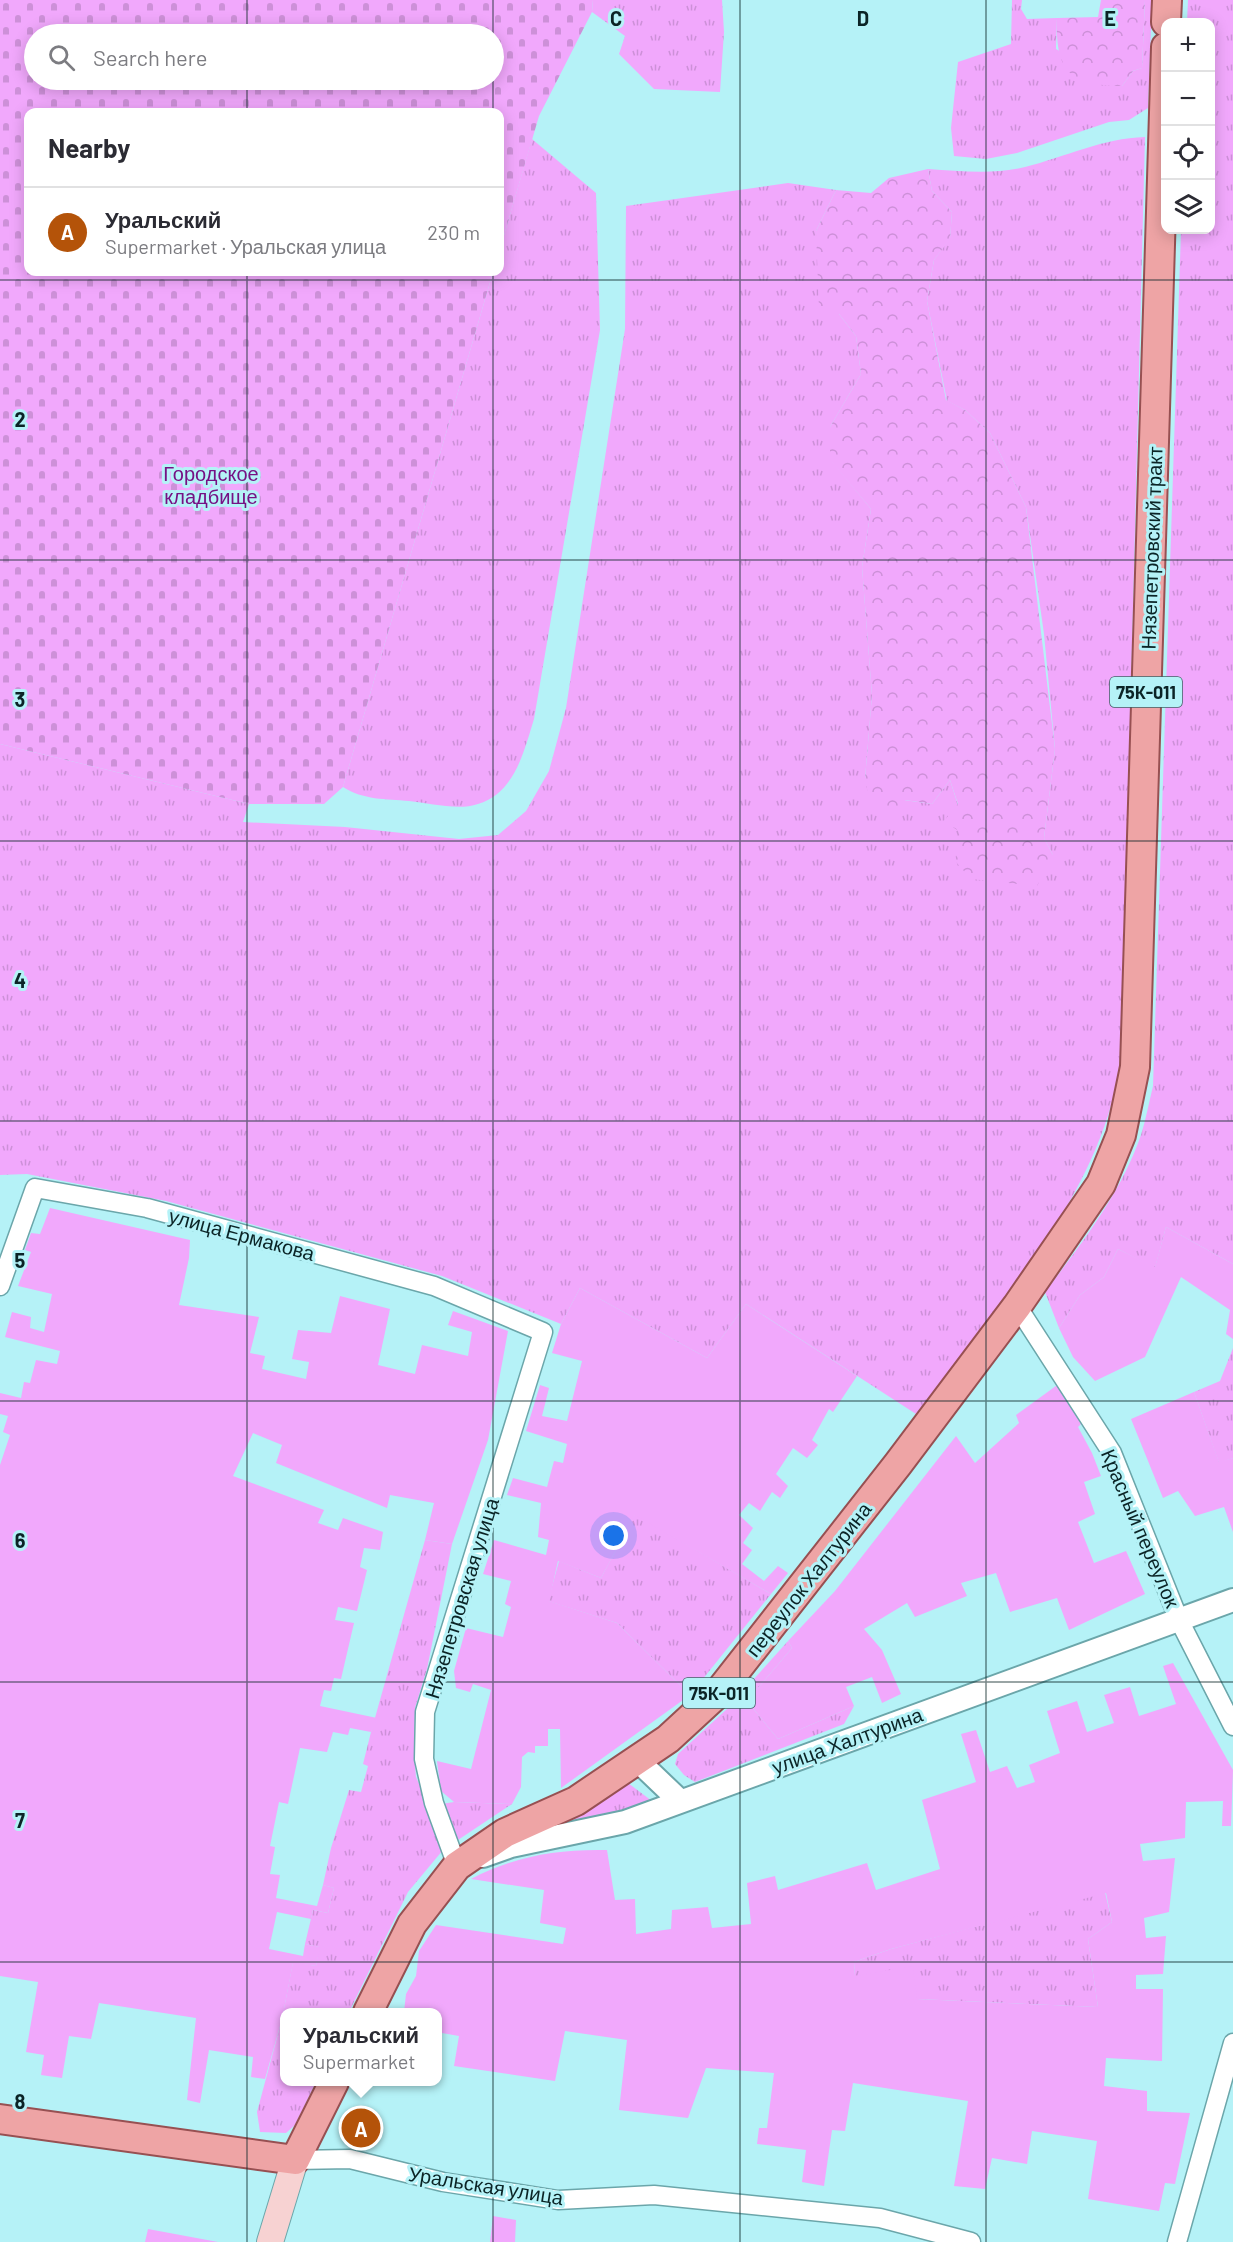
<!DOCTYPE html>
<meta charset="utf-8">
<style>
:root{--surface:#fff;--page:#f7f7f7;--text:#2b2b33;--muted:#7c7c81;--line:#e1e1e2;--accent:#b45309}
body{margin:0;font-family:Barlow,sans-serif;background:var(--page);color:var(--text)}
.controls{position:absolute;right:18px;top:18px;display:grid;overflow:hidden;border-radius:12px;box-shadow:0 3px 15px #0003}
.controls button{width:54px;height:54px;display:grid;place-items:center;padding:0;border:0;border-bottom:2px solid var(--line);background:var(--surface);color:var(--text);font:30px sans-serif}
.you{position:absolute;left:614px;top:1536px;width:21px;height:21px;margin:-15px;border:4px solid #fff;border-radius:50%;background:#1a73e8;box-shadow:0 0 0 9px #1a73e833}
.badge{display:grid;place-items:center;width:39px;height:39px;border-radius:50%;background:var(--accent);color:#fff;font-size:20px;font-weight:700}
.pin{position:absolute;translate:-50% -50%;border:3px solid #fff;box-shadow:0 2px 6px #0006}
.popup{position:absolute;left:280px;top:2008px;width:162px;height:78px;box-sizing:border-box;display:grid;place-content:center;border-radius:12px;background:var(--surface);filter:drop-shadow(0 2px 4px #0005);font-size:20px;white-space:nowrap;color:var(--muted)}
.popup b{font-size:22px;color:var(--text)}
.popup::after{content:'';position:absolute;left:50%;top:100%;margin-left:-12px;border:12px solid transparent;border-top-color:var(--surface)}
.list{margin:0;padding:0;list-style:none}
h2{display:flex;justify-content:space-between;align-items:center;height:78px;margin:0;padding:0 24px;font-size:26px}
h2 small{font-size:20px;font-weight:400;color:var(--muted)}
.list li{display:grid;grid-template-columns:39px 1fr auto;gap:18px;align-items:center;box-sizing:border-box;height:90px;padding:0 24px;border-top:2px solid var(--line)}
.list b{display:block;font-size:22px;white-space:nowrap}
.list p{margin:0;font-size:20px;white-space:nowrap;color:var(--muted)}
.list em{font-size:20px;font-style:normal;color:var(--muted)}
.icon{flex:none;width:33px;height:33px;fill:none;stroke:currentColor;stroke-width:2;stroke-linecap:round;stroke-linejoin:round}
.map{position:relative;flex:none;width:1233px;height:2242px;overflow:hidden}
.search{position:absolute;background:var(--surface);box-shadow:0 3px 15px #0003;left:24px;top:24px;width:480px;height:66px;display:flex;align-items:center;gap:15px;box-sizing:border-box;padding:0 21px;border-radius:33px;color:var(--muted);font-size:22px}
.panel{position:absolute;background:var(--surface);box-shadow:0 3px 15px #0003;left:24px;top:108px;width:480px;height:168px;border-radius:12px}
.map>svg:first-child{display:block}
</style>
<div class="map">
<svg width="1233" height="2242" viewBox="0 0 1233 2242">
<defs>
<pattern id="grass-tufts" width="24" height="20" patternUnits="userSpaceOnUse" patternTransform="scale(1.5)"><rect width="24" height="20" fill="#f1a8fc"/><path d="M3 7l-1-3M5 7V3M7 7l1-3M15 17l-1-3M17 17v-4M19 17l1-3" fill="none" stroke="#cd90d8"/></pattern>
<pattern id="forest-crowns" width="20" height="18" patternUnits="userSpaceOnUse" patternTransform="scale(1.5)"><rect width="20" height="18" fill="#f1a8fc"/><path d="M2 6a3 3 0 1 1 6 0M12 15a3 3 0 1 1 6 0" fill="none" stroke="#cd90d8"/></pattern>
<pattern id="cemetery-stones" width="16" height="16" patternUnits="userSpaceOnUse" patternTransform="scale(1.5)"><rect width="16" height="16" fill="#f1a8fc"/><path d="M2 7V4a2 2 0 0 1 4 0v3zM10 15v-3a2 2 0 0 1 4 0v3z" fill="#cd90d8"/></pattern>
</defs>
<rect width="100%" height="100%" fill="#b5f2f7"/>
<path fill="url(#grass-tufts)" d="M593,0H722L724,32L720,92L654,89L619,54L625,36L592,12Z
M1012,0H1022L1021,9L1027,19L1057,18L1056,49L1122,86L1133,71L1142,68L1145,0H1152L1148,108L1129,120L1109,122L1017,153L986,159L954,156L951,128L958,62L1011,44Z
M1188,0H1233V1264L1166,1227L1155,1268L1118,1249L1104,1277L1080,1295L1059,1328L1045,1292C1082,1243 1121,1193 1141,1135C1146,1119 1149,1102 1153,1086L1181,230H1210V22H1187Z
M1145,137L1122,1035C1120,1053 1120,1072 1115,1090C1087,1210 989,1317 916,1414L746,1304L707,1358L580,1288L561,1324L442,1276L166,1201L27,1174L0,1175V744L249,804L243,822L345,827L459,839L498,835L526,811L549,771L566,708L625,329L626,206L788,183L836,190L816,231L839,314L856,336L861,374L830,427V459L871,509L862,567L872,695L865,779L904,800L932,804L950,780L958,805L1053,855L1044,838L1055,749L1044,634L1026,507L990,433L965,410L947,401L927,301L934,260L950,238L952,212L932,191L928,169C960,171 993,175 1025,167C1065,157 1103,138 1145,137Z
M532,139L596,193L600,330L534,719C524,751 515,793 478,804C458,811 430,803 409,801C386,799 363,800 343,787L493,272H500V249Z
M1233,1348V1458L1219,1463L1194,1392L1220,1381Z
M635,1514L771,1594L690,1695L617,1623L548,1601L559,1561L601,1578Z
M425,1540L452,1544L427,1669L415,1708L414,1754L416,1777L429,1806L454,1802L512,1804L443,1850L408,1892L349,2012H284V2082H316L295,2125L286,2133L260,2132L257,2112L282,2019L293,1962L316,1966L319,1947L305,1944L313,1910L328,1913L334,1888L323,1885L331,1848L349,1790L361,1792L368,1766L363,1764L371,1732Z
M788,1641L792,1648L747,1701L778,1739L854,1706L844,1724L695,1782L684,1775L675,1764L678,1754L727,1709Z
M628,1783L652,1801L606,1818L540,1832L593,1805Z
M1105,1892L1112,1922L1088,1939L1098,2007L917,1999L855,1976L854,1962L891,1949Z"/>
<path fill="url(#forest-crowns)" d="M1101,0H1145L1142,68L1133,71L1122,86C1069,86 1055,71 1057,18L1098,17Z
M928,169L932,191L952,212L950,239L934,260L927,301L946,400L965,410L990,433L1026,507L1055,749L1044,838L1053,855L1037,886L971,879L955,861L960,832L944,821L958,804L950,780L932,804L905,800L896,812L871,809L865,779L872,695L862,567L871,509L830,460V427L861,374L856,336L839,314L819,309L816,231L836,190L871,193L889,178Z"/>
<path fill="url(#cemetery-stones)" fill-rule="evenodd" d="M0,0H593L592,12L539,116L500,249V112H28V272H493L343,787L324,804H249L0,744ZM34,34H494V80H34Z"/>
<path fill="#f1a8fc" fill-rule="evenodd" d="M50,1208L190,1240L189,1258L179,1305L259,1317L250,1353L265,1356L262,1369L306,1379L309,1362L292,1359L298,1330L331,1333L340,1296L390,1309L378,1365L415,1374L422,1345L468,1356L472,1332L448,1325L453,1311L508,1331L488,1440L452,1544L425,1540L434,1503L390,1495L387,1508L276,1463L282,1445L253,1433L233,1476L324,1510L318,1523L338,1530L343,1518L383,1532L380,1550L364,1548L360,1567L367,1570L357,1611L338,1607L335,1620L354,1623L341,1679L334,1678L331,1691L324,1690L320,1706L377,1718L371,1732L350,1728L348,1735L333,1732L327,1752L300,1748L288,1804L279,1802L270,1846L275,1847L270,1874L280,1875L276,1898L317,1906L323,1885L334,1888L328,1913L313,1910L311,1919L277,1912L269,1949L303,1956L305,1944L320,1947L316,1966L293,1963L282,2019L265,2079L251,2077L253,2057L209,2050L200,2103L187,2100L196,2018L99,2003L91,2039L69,2036L62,2078L41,2075L44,2055L26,2052L38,1982L0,1976V1465L10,1435L3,1432L8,1416L0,1414V1393L21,1398L24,1382L30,1383L36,1360L57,1364L60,1351L5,1337L12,1312L31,1317L30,1328L44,1332L52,1294L18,1286L31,1252L25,1250L31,1233L40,1234Z
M1166,1227L1233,1264V1339L1226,1334L1230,1310L1181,1277L1145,1357L1095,1381L1073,1357L1059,1328L1080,1295L1104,1277L1118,1249L1155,1267Z
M580,1288L707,1358L746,1304L857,1376L833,1412L829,1409L812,1440L818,1445L807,1458L793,1448L776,1474L788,1486L780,1498L772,1492L760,1511L749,1503L739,1515L753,1528L743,1543L752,1550L742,1564L764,1581L778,1566L788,1573L771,1594L635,1515L601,1578L558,1561L549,1601L617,1623L690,1695L561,1788L560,1729H548V1746H535V1753L528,1752L522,1757L521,1787L512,1804L454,1802L441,1791L437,1761L471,1769L491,1690L473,1684L470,1692L456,1688L454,1671L466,1628L503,1637L511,1607L505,1604L511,1581L483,1574L494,1540L546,1555L549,1540L538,1537L541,1503L507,1495L513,1478L547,1487L554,1461L563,1463L567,1444L526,1431L540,1385L549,1388L542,1416L567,1421L582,1361L552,1353L561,1324Z
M1060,1383L1081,1424L1078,1427L1092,1453L1101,1476L1084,1482L1095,1514L1078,1522L1094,1563L1126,1551L1145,1594L1069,1630L1057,1598L1010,1612L996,1573L961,1583L967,1596L915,1617L907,1603L864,1629L882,1650L901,1694L882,1703L872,1677L846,1687L854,1706L778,1739L747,1701L792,1648L788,1641L835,1591L956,1436L975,1463L1019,1423L1016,1415Z
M1194,1392L1219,1462L1233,1458V1532L1224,1507L1195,1516L1178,1491L1163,1498L1131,1419Z
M1173,1663L1233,1770L1231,1826H1222L1223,1801L1186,1802L1185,1838L1140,1844L1143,1861L1175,1858L1169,1912L1144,1918L1146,1938L1166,1936L1163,1974L1136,1975V1989H1163L1162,2061L1106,2058L1104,2086L1147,2091V2111L1190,2113L1175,2184L1165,2183L1159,2211L1088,2199L1097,2141L1032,2131L1027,2164L992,2158L985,2189L954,2186L968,2101L853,2083L845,2131L832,2130L824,2186L802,2182L806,2150L757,2144L759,2128H767L774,2073L706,2068L688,2118L619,2110L627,2040L565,2031L555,2081L454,2066L459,2036L442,2033L438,2056L437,2012H404L406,1994L416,1976L419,1951L436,1925L563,1944L566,1928L540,1923L544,1890L471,1879C515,1856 557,1849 607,1850L615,1900L635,1899L636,1934L671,1929L672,1910L708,1907L712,1928L751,1924L747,1883L775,1876L778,1890L867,1863L876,1890L940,1869L922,1800L976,1782L961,1734L976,1730L990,1772L1007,1766L1017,1788L1035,1782L1029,1765L1060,1753L1047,1711L1077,1701L1087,1732L1114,1723L1104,1695L1130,1687L1139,1716L1176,1704L1163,1666ZM1106,1893L1112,1922L1088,1939L1098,2007L917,1999L913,1966L855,1976L854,1962L891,1949Z
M493,2216L516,2220L515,2242H490Z
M148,2229L218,2242H145Z"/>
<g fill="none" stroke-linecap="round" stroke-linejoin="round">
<g stroke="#6ba6aa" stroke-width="21">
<path id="minor" d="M0,1286L35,1188L147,1208L434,1286L543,1332L425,1712L424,1759L434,1803L457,1866
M1017,1306L1112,1453L1179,1620L1233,1726
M295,2160L350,2159L443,2182L558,2200L654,2195L880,2218L971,2242
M1177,2242L1233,2043"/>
</g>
<g stroke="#6ba6aa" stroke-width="26">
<path id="tertiary" d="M637,1760L680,1801
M483,1856L511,1846L625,1822L1233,1600"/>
</g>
<g stroke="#6ba6aa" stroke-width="28">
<path id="secondary" d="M270,2242L295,2160"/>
</g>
<g stroke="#975052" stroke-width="32">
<path id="primary" d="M1166,22L1167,0
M368,2012L412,1924L457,1866L505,1833L576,1801L668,1739L719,1692L898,1464L1017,1306L1101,1184L1121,1135L1135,1067L1166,47
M0,2119L295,2160L334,2082"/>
</g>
<use href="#minor" stroke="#fff" stroke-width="18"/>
<use href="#tertiary" stroke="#fff" stroke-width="22"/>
<use href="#secondary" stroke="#f7d2d2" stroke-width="26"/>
<use href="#primary" stroke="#eea4a5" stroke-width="28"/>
</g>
<path fill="none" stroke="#0b2426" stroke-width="1.5" stroke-opacity="0.55" d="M247,0V34M493,0V34M740,0V2242M986,0V2242M247,80V112M493,80V112M247,272V2242M493,272V2242M0,280H1233M0,560H1233M0,841H1233M0,1121H1233M0,1401H1233M0,1682H1233M0,1962H1233"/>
<g text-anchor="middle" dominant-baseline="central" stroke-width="6" stroke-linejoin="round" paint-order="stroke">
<g fill="#b5f2f7" stroke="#3e6265" stroke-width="1.5">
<rect x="1110" y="677" width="72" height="30" rx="4.5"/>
<rect x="683" y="1678" width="72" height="30" rx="4.5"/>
</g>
<g font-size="18" font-weight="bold" fill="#0b2426">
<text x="1146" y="692">75К-011</text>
<text x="719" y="1693">75К-011</text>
</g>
<g font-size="20" fill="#761184" stroke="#b5f2f7">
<text x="211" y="473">Городское<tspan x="211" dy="23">кладбище</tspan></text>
</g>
<g font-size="20" fill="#0b2426" stroke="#b5f2f7">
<text transform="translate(1151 548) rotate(-88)">Нязепетровский тракт</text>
<text transform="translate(242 1234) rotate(15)">улица Ермакова</text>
<text transform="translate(1141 1528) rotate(67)">Красный переулок</text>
<text transform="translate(808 1579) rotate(-52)">переулок Халтурина</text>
<text transform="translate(461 1598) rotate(-73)">Нязепетровская улица</text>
<text transform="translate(847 1740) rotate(-20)">улица Халтурина</text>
<text transform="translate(486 2185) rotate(9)">Уральская улица</text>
</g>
</g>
<g font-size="20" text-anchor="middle" font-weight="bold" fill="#0b2426" stroke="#b5f2f7" stroke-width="6" stroke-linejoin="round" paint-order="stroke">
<text x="616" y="26">C</text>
<text x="863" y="26">D</text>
<text x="1110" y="26">E</text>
<text x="20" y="427">2</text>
<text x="20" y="707">3</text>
<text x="20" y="988">4</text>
<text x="20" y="1268">5</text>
<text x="20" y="1548">6</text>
<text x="20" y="1828">7</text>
<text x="20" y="2109">8</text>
</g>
</svg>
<div class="controls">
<button>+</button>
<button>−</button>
<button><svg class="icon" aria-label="locate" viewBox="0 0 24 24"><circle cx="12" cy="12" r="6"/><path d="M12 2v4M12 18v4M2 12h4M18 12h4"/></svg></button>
<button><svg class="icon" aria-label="layers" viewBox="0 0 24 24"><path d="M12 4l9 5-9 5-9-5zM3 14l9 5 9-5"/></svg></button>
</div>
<div class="you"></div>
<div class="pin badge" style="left:361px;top:2128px">A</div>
<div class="popup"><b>Уральский</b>Supermarket</div>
<div class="search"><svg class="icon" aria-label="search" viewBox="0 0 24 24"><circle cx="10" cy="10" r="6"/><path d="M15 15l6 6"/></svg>Search here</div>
<section class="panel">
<h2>Nearby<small></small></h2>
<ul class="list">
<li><span class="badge">A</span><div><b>Уральский</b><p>Supermarket · Уральская улица</p></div><em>230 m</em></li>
</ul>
</section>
</div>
